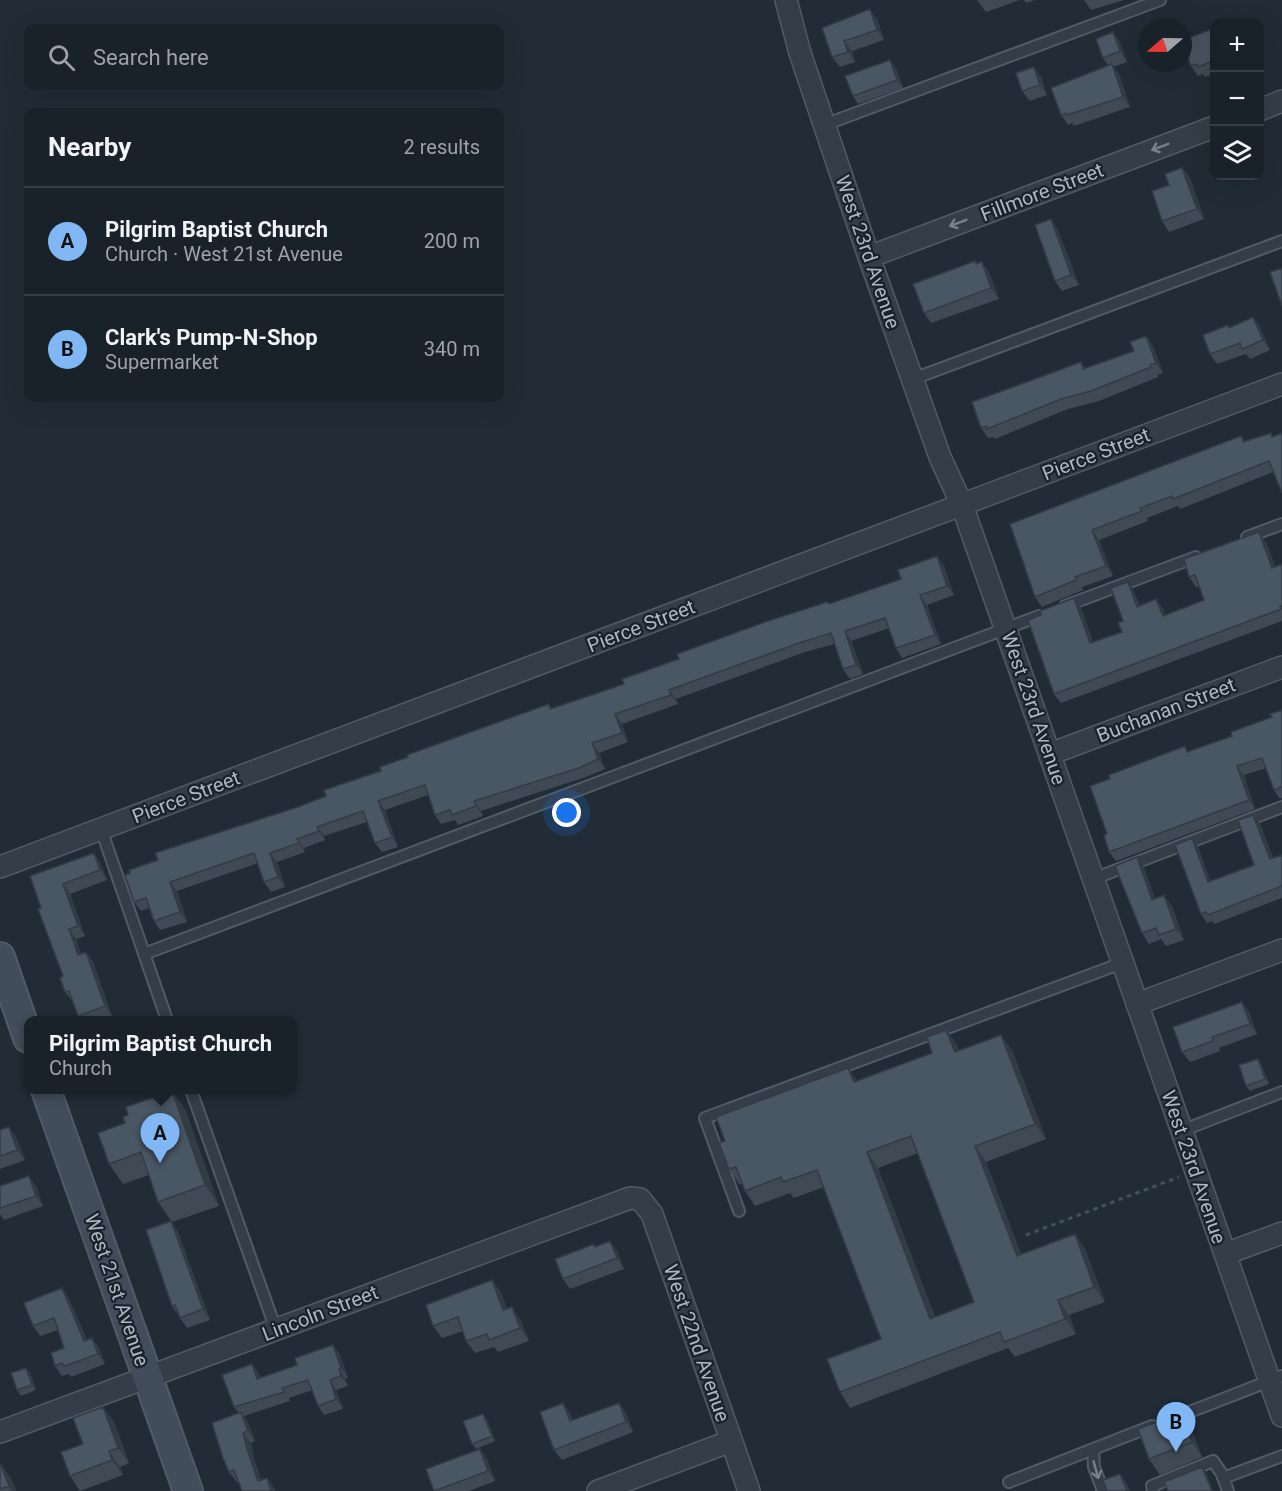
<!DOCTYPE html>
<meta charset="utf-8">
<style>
:root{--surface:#192129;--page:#222931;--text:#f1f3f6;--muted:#9fa3a8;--line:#373e46;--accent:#82b7f5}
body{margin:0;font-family:Roboto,sans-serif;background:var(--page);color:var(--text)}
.controls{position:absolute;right:18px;top:18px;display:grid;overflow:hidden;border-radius:12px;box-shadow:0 6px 24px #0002}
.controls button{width:54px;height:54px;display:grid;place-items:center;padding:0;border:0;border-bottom:2px solid var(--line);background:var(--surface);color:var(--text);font:30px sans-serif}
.compass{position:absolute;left:1138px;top:18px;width:54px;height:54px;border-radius:50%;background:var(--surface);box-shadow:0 6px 24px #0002;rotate:250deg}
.you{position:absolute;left:567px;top:813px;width:21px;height:21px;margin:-15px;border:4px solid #fff;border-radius:50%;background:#1a73e8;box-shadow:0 0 0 9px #1a73e833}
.badge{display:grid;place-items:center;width:39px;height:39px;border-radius:50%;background:var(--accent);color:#111;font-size:20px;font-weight:700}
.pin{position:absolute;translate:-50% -50px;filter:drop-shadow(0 2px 3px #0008)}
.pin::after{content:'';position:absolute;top:32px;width:21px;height:18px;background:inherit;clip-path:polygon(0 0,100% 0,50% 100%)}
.popup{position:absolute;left:24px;top:1016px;width:273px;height:78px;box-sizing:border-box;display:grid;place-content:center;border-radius:12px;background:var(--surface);filter:drop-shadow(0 2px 4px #0005);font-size:20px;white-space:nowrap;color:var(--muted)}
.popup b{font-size:22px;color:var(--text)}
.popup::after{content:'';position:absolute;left:50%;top:100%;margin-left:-12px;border:12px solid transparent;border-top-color:var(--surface)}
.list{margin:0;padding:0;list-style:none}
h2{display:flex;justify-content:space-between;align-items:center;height:78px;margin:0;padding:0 24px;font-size:26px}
h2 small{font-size:20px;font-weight:400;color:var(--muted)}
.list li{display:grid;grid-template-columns:39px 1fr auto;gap:18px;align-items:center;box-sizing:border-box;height:108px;padding:0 24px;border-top:2px solid var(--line)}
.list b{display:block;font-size:22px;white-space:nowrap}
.list p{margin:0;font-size:20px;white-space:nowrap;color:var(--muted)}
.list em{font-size:20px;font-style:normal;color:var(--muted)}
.icon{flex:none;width:33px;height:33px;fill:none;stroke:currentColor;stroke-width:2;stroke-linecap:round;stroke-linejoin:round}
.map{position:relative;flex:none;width:1282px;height:1491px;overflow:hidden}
.search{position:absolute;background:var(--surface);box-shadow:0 6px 24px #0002;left:24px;top:24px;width:480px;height:66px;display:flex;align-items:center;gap:15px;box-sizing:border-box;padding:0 21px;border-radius:12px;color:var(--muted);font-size:22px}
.panel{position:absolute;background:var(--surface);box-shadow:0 6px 24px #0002;left:24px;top:108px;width:480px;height:294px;border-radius:12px}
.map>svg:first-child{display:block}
</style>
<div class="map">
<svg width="1282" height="1491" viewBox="0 0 1282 1491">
<rect width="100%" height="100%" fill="#212c37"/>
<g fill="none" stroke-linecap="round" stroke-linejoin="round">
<g stroke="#515b65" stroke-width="14">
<path id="lane" d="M824,125L1160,0
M913,379L1282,241
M1247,537L1282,524
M1065,606L1196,557
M101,829L167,1020
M1093,879L1282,807
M144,954L1039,616
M191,1090L276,1330
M1181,1131L1282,1092
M739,1211L705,1118L1122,963
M1169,1420L1282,1376
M1093,1449L1094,1467L1103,1491
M1223,1478L1282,1456
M1009,1482L1152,1426
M1153,1491L1152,1486L1213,1461L1222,1474L1228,1491"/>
</g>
<g stroke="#515b65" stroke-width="24">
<path id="street" d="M786,0L800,53L869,257L940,457L962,505L1282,1416
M1260,110L1282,101
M869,257L1214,127
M1050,754L1282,667
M0,867L1282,384
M1137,1004L1282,950
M1225,1254L1282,1233
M0,1432L630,1198L640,1199L652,1214L749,1491
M598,1491L731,1441"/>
</g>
<g stroke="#515b65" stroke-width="32">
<path id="secondary" d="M0,957L28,1038
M46,1090L188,1491"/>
</g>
<path stroke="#405456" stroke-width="3" stroke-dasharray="4.5 4.5" stroke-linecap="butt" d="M1026,1235L1179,1177"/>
<use href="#lane" stroke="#343d48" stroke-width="10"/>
<use href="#street" stroke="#343d48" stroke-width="21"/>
<use href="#secondary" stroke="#424d5b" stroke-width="28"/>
</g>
<path fill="#3f4a55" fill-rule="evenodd" d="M977,0H1020L986,12Z
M1024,0H1035L1026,3Z
M1084,0H1124L1091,10Z
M877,19L884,40L852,51L855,62L840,67L832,57L822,28Z
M1215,28V73L1205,77L1203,74L1198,76L1191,66Z
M1113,32L1120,43L1127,62L1113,67L1119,74L1130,107L1074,126L1072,123L1068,125L1061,115L1108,65L1103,58Z
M1034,67L1041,77L1047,95L1030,101L1022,91Z
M896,68L903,88L858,104L853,96Z
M1182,168L1190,178L1204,219L1169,232L1162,221L1169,185Z
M1058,230L1079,285L1062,291L1055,281Z
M975,261L989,272L999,299L931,323L924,313Z
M1228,325L1230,327H1260L1270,350L1250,359L1246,354L1217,364L1210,354Z
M1146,336L1153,346L1163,373L1158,375V377L1099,401L1068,409L995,439L993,437L988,438L981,428L1081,362L1085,368L1134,351Z
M1271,433L1273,472L1180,509L1178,506L1147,518L1148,521L1099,540L1113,576L1082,587L1083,590L1042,607L1035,597L1010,524L1241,436L1245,441Z
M1266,542L1275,567L1282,564V621L1061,703L1054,694L1041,615L1081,608L1093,642L1122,632L1128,582L1134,592L1140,606L1156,599L1163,609L1165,615L1204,600L1199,586L1196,587L1189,577Z
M937,556L944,566L954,595L927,605L941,644L902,658L896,648L889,628L851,641L863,674L850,679L843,669L834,644L805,652L676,699L678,704L622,724L628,742L599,753L605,769L586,777L481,811L483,816L458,825L455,820L441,824L435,815L428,795L385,810L398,847L382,852L375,843L367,822L324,836L325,840L304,848L305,852L277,862L285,887L271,892L264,882L258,863L177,891L187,922L160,930L154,921L149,908L141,911L134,902L158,860L326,796L381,771L408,757L549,704L552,709L624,684L679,659L827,602L829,604L901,579Z
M1282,710V798L1280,799L1274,790L1266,768L1244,775L1255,809L1116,861L1109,852L1107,834L1110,779L1232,736L1272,717Z
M1253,815L1260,824L1273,858L1282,855V898L1214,924L1212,921L1207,923L1201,914L1198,847L1210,881L1254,865Z
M94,853L100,863L107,880L70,894L85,936L76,939L81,954L86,952L93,962L112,1016L100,1020H81L78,1016L73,1002L65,992L63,976L41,908Z
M1144,868L1155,899L1172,906L1184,940L1166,946L1161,939L1149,944L1142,933Z
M1242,1002L1249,1012L1257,1034L1219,1048L1220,1051L1190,1062L1182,1052Z
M946,1030L957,1045L959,1051L1012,1050L1046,1139L986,1162L1021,1254L1075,1234L1085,1249L1105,1302L1069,1315L1076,1334L1015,1357L1008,1348L850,1408L840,1392L881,1339L824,1187L794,1198L790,1193L755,1206L745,1191L742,1184L740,1185L729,1169L725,1141L857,1081L932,1053ZM918,1153L974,1302L935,1317L878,1168Z
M1261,1064L1269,1084L1250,1091L1246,1086Z
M172,1091L186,1111L219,1206L172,1222L158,1202L149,1175L123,1184L109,1164L128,1115Z
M0,1130L16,1137L25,1160L0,1169Z
M0,1186H36L43,1206L4,1220L0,1214Z
M171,1221L178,1232L210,1320L187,1328L172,1306Z
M610,1241L617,1251L624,1269L570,1289L563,1279L596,1246Z
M492,1280L501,1293L507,1309L520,1319L529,1341L498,1352L494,1347L475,1353L466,1341L463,1331L442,1338L433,1326Z
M62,1288L69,1299L87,1340L99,1348L105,1364L71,1377L69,1374L62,1376L55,1366L64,1348L58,1330L40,1336L33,1326Z
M333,1345L340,1355L348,1378H345L348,1386L336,1390L343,1409L324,1415L318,1406L312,1390L289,1398L290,1401L244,1416L248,1423L255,1441L251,1443L254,1459L261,1480L274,1488L275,1491H242L238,1482H237L229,1472L239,1413L234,1407L252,1364L259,1374L260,1378L297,1365Z
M26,1368L30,1373L36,1390L21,1396L17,1390Z
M619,1403L626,1413L633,1432L562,1460L554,1450L570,1413L573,1420Z
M1181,1413L1191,1428L1202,1457L1160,1475L1149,1459Z
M487,1419L495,1441L476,1449L472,1444Z
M114,1422L129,1463L120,1467L123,1475L80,1491L70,1476L83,1444Z
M480,1449L487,1459L495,1481L469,1491H434Z
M0,1465H1L12,1480L16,1491H0Z"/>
<path fill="#333c45" d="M870,9L877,19L884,40L877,30Z
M1113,32L1120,43L1127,62L1120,51Z
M844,41L852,51L855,62L848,52Z
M890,60L896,68L903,88L897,80Z
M1112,64L1119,74L1130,107L1123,97Z
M1034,67L1041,77L1047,95L1040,85Z
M1182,168L1190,178L1204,219L1197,209Z
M1051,219L1058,230L1079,285L1071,275Z
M982,262L989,272L999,299L991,288Z
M1253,317L1260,327L1270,350L1263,340Z
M1146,336L1153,346L1163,373L1156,363Z
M1092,530L1099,540L1113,576L1106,566Z
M1259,532L1266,542L1279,577L1272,568Z
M937,556L944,566L954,595L947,586Z
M1128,582L1134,592L1143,616L1137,607Z
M920,595L927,605L941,644L935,635Z
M1074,598L1081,608L1097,653L1090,643Z
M1156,599L1163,609L1169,625L1163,616Z
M845,631L851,641L863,674L856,665Z
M669,690L676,699L678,704L671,695Z
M615,714L622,724L628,742L622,733Z
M592,743L599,753L605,769L598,759Z
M1237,766L1244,775L1255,809L1249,800Z
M378,801L385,810L398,847L392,837Z
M474,801L481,811L483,816L476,806Z
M1253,815L1260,824L1277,868L1270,859Z
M317,827L324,836L325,840L319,831Z
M1192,838L1198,847L1214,891L1208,882Z
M297,839L304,848L305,852L299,843Z
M94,853L100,863L107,880L100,870Z
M270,853L277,862L285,887L278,877Z
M1137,857L1144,868L1159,910L1152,900Z
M170,882L177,891L187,922L180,912Z
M63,884L70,894L85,936L78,926Z
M1164,895L1172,906L1184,940L1176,929Z
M69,929L76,939L85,965L78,955Z
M86,952L93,962L112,1016L105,1006Z
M1242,1002L1249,1012L1257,1034L1250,1024Z
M946,1030L957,1045L965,1068L955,1052Z
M1001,1035L1012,1050L1046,1139L1035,1124Z
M1258,1059L1261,1064L1269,1084L1265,1079Z
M848,1068L859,1083L854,1082Z
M172,1091L186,1111L219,1206L205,1185Z
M9,1127L16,1137L25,1160L17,1150Z
M975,1146L986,1162L1027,1271L1017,1256Z
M867,1152L878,1168L941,1334L930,1319Z
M29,1176L36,1186L43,1206L36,1196Z
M171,1221L178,1232L210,1320L203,1309Z
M1075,1234L1085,1249L1105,1302L1094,1287Z
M610,1241L617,1251L624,1269L617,1258Z
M492,1280L501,1293L512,1322L503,1310Z
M62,1288L69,1299L91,1351L84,1341Z
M1058,1300L1069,1315L1076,1334L1065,1319Z
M512,1307L520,1319L529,1341L520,1328Z
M92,1338L99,1348L105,1364L98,1354Z
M333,1345L340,1355L348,1378L341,1368Z
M252,1364L259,1374L264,1388L257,1379Z
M26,1368L30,1373L36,1390L32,1385Z
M339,1369L345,1378L348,1386L341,1376Z
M330,1380L336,1390L343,1409L336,1399Z
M563,1403L570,1413L577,1431L570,1421Z
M619,1403L626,1413L633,1432L626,1422Z
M103,1407L114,1422L129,1463L118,1448Z
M241,1412L248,1423L255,1441L248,1431Z
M1181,1413L1191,1428L1202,1457L1192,1442Z
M483,1414L487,1419L495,1441L492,1436Z
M243,1433L251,1443L254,1459L265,1491L258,1481L247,1449Z
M480,1449L487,1459L495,1481L488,1471Z
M109,1451L120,1467L123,1475L112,1460Z
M1,1465L12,1480L16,1491H12L9,1486Z
M1202,1467L1206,1472L1213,1491H1212Z
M1120,1474L1127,1484L1130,1491H1127Z
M267,1478L274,1488L275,1491H271Z"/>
<path fill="#495663" stroke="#333c45" stroke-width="1.5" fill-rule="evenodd" d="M870,9L877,30L844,41L848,52L832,57L822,28Z
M1215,28V60L1198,67L1197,64L1191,66L1183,44V40Z
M1113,32L1120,51L1103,58L1096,39Z
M890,60L897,80L853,96L845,76Z
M1112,64L1123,97L1067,115L1066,113L1061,115L1051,88Z
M1034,67L1040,85L1022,91L1016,73Z
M1182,168L1197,209L1162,221L1152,191L1169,185L1165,174Z
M1051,219L1071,275L1055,281L1035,225Z
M975,261L976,264L982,262L991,288L924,313L913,284Z
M1282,268V306L1270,272Z
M1253,317L1263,340L1242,349L1240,343L1210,354L1203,335L1228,325L1229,328Z
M1146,336L1156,363L1150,365L1151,367L1091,391L1061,399L987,429V426L981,428L972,402L1081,362L1083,369L1134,351L1130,342Z
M1271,433L1272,437L1282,433V493L1269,461L1173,499L1172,496L1140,508L1142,511L1092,530L1106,566L1075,577L1076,580L1035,597L1010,524L1241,436L1243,442Z
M1259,532L1272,568L1282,564V606H1280L1281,609L1054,694L1028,620L1041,615L1040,611L1074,598L1090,643L1122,632L1118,623L1123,621L1111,588L1128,582L1137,607L1156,599L1163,616L1204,600L1195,575L1189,577L1184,559Z
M937,556L947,586L920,595L935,635L896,648L885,618L845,631L856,665L843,669L831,633L799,643L669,690L671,695L615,714L622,733L592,743L598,759L579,768L474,801L476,806L452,815L450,810L435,815L425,785L378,801L392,837L375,843L363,811L317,827L319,831L297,839L299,843L270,853L278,877L264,882L254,853L170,882L180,912L154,921L146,898L134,902L125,875L130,873L129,870L158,860L155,853L298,807L326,796L324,790L381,771L380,767L408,757L407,755L510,718L549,704L550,709L624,684L622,679L679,659L677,654L771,620L827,602L829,604L901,579L898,570Z
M1282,710V787L1274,790L1262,758L1237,766L1249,800L1109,852L1104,835L1107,834L1090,786L1110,779L1109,775L1185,746L1187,752L1232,736L1231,732L1272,717L1270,714Z
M1253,815L1270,859L1282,855V886L1208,915L1206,912L1201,914L1175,845L1192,838L1208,882L1254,865L1238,820Z
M94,853L100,870L63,884L78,926L69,929L78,955L86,952L105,1006L78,1016L69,991L65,992L60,978L63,976L38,909L41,908L30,876Z
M1137,857L1152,900L1164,895L1176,929L1159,935L1156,928L1142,933L1115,866Z
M1242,1002L1250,1024L1212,1037L1213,1041L1182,1052L1173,1027Z
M946,1030L955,1052L1001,1035L1035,1124L975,1146L1017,1256L1075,1234L1094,1287L1058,1300L1065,1319L1004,1342L1000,1332L840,1392L827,1359L881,1339L817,1170L783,1182L781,1177L745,1191L736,1167L729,1169L719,1143L725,1141L716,1117L848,1068L854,1082L932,1053L927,1037ZM911,1136L974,1302L930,1319L867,1152Z
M1258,1059L1265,1079L1246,1086L1239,1065Z
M172,1091L205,1185L158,1202L141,1152L109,1164L98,1133L125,1123L123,1117L128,1115L126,1107Z
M9,1127L17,1150L0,1156V1130Z
M29,1176L36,1196L0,1208V1186Z
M171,1221L203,1309L180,1318L175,1305L172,1306L146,1230Z
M610,1241L617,1258L563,1279L555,1259L594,1244L595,1247Z
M492,1280L503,1310L512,1307L520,1328L489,1340L487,1334L466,1341L458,1317L433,1326L426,1305Z
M62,1288L84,1341L92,1338L98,1354L64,1366L62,1363L55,1366L51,1353L64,1348L54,1318L33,1326L24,1303Z
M333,1345L341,1368L339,1369L341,1376L330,1380L336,1399L318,1406L308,1380L282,1388L284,1392L234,1407L222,1375L252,1364L257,1379L297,1365L295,1358Z
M26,1368L32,1385L17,1390L11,1373Z
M563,1403L570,1421L619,1403L626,1422L554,1450L540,1412Z
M103,1407L118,1448L109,1451L112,1460L70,1476L61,1452L83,1444L73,1418Z
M241,1412L248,1431L243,1433L247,1449L258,1481L267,1478L271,1491H242L234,1470L229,1472L223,1458L212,1423Z
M1181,1413L1192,1442L1149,1459L1138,1429Z
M483,1414L492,1436L472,1444L463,1421Z
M480,1449L488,1471L434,1491L426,1469Z
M0,1465H1L9,1486L0,1489Z
M1202,1467L1212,1491H1168L1164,1482Z
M1120,1474L1127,1491H1107L1103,1480Z"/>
<defs><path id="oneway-shaft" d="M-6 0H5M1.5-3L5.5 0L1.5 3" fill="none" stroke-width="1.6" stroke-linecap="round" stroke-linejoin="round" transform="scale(1.5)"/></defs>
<g stroke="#77818c">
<use href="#oneway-shaft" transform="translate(1160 147) rotate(159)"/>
<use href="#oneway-shaft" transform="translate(958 223) rotate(159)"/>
<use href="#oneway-shaft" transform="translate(1096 1470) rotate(74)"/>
</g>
<g text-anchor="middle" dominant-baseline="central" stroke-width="4.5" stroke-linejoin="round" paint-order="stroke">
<g font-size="20" fill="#aeb8c4" stroke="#1a232c">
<text transform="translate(1042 192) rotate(-21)">Fillmore Street</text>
<text transform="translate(868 252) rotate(71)">West 23rd Avenue</text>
<text transform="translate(1096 454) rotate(-21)">Pierce Street</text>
<text transform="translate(641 626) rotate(-21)">Pierce Street</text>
<text transform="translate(1034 708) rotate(71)">West 23rd Avenue</text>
<text transform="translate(1166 710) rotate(-21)">Buchanan Street</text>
<text transform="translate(186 797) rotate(-21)">Pierce Street</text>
<text transform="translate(1194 1167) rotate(71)">West 23rd Avenue</text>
<text transform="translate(117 1290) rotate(71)">West 21st Avenue</text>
<text transform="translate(320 1313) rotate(-21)">Lincoln Street</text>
<text transform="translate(697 1343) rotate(71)">West 22nd Avenue</text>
</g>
</g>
</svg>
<div class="controls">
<button>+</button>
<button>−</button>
<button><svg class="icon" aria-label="layers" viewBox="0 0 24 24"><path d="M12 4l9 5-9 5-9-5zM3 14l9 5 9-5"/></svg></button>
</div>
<svg class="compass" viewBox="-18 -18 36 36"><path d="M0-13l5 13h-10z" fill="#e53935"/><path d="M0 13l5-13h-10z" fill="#9fa3a8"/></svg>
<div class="you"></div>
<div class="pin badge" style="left:160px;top:1163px">A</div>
<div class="popup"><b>Pilgrim Baptist Church</b>Church</div>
<div class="pin badge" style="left:1176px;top:1452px">B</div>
<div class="search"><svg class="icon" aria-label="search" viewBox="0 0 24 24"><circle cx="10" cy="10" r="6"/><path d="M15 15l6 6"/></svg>Search here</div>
<section class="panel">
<h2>Nearby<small>2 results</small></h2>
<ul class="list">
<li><span class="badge">A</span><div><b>Pilgrim Baptist Church</b><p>Church · West 21st Avenue</p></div><em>200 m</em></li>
<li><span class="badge">B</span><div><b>Clark's Pump-N-Shop</b><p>Supermarket</p></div><em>340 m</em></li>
</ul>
</section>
</div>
